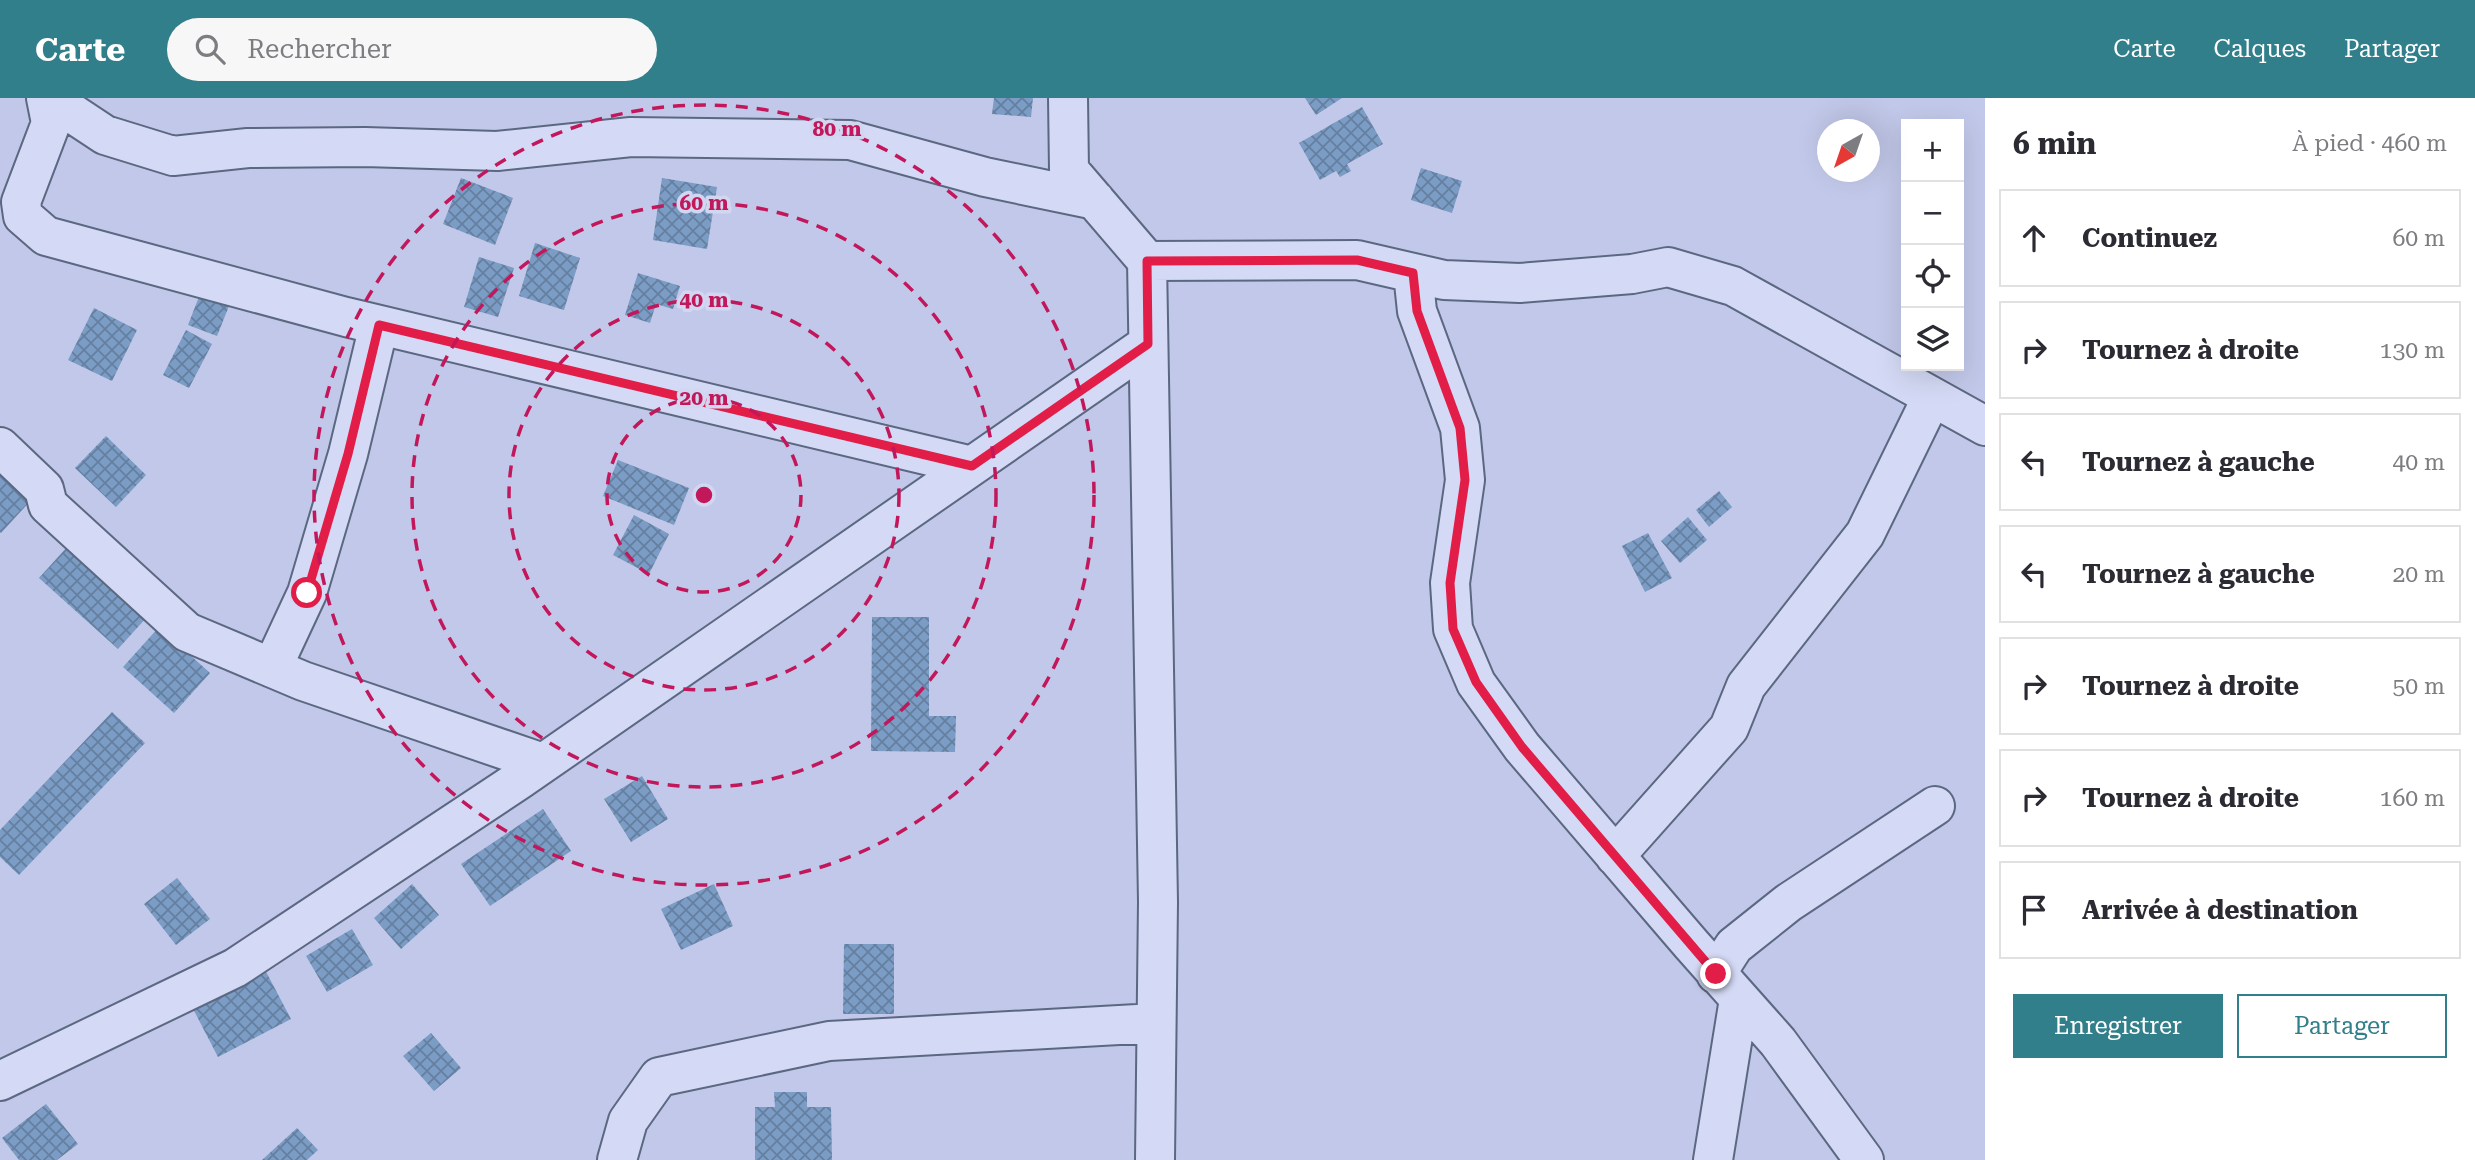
<!DOCTYPE html>
<html lang="fr">
<meta charset="utf-8">
<style>
:root{--surface:#fff;--page:#f7f7f7;--text:#2b2b33;--muted:#7c7c81;--line:#e1e1e2;--accent:#317f8a}
body{margin:0;font-family:"Roboto Serif",serif;background:var(--page);color:var(--text)}
.controls{position:absolute;right:21px;top:21px;display:grid;overflow:hidden;border-radius:0px;box-shadow:0 7px 28px #0002}
.controls button{width:63px;height:63px;display:grid;place-items:center;padding:0;border:0;border-bottom:2px solid var(--line);background:var(--surface);color:var(--text);font:35px sans-serif}
.compass{position:absolute;left:1817px;top:21px;width:63px;height:63px;border-radius:50%;background:var(--surface);box-shadow:0 7px 28px #0002;rotate:220deg}
.stop{position:absolute;width:21px;height:21px;margin:-16px;border:5px solid #e11d48;border-radius:50%;background:#fff}
.stop.end{background:#e11d48;border-color:#fff;box-shadow:0 2px 7px #0008}
.list{margin:0;padding:0;list-style:none}
h2{display:flex;justify-content:space-between;align-items:center;height:91px;margin:0;padding:0 28px;font-size:30px}
h2 small{font-size:23px;font-weight:400;color:var(--muted)}
.list li{display:grid;grid-template-columns:46px 1fr auto;gap:21px;align-items:center;box-sizing:border-box;height:98px;margin:0 14px 14px;padding:0 14px;border:2px solid var(--line);border-radius:0px}
.list b{display:block;font-size:26px;white-space:nowrap}
.list em{font-size:23px;font-style:normal;color:var(--muted)}
.actions{display:flex;gap:14px;padding:21px 28px}
.actions a{flex:1;padding:16px 0;border:2px solid var(--accent);border-radius:0px;text-align:center;font-size:24px;color:var(--accent)}
.actions .main{background:var(--accent);color:#fff}
.icon{flex:none;width:38px;height:38px;fill:none;stroke:currentColor;stroke-width:2;stroke-linecap:round;stroke-linejoin:round}
.map{position:relative;flex:none;width:1985px;height:1062px;overflow:hidden}
header{display:flex;align-items:center;gap:42px;box-sizing:border-box;height:98px;padding:0 35px;background:var(--accent);color:#fff}
header strong{font-size:33px}
nav{display:flex;gap:38px;margin-inline-start:auto;font-size:24px}
.search{width:490px;height:63px;background:var(--page);display:flex;align-items:center;gap:18px;box-sizing:border-box;padding:0 24px;border-radius:38px;color:var(--muted);font-size:26px}
main{display:flex}
aside{flex:1;background:var(--surface)}
.map>svg:first-child{display:block}
</style>
<header>
<strong>Carte</strong>
<div class="search"><svg class="icon" aria-label="search" viewBox="0 0 24 24"><circle cx="10" cy="10" r="6"/><path d="M15 15l6 6"/></svg>Rechercher</div>
<nav><a>Carte</a><a>Calques</a><a>Partager</a></nav>
</header>
<main>
<div class="map">
<svg width="1985" height="1062" viewBox="0 0 1985 1062">
<defs>
<pattern id="building-cross-hatch" width="8" height="8" patternUnits="userSpaceOnUse" patternTransform="scale(1.75)"><rect width="8" height="8" fill="#7b9cc4"/><path d="M0 0l8 8M0 8l8-8" fill="none" stroke="#647fa0"/></pattern>
</defs>
<rect width="100%" height="100%" fill="#c2c8e9"/>
<path fill="url(#building-cross-hatch)" d="M994,0H1033L1031,19L992,16Z
M1305,0H1342L1316,17Z
M1362,9L1383,46L1347,66L1351,73L1340,79L1336,73L1320,82L1299,45Z
M1421,70L1462,83L1452,115L1411,102Z
M461,80L513,100L495,147L443,126Z
M662,80L717,89L707,151L653,142Z
M535,145L580,160L564,212L519,198Z
M479,159L514,170L498,219L464,209Z
M638,175L680,188L673,211L656,206L650,225L625,217Z
M204,186L233,198L217,238L188,227Z
M94,210L137,232L112,283L68,262Z
M186,232L212,246L189,290L163,277Z
M106,338L146,377L116,409L75,370Z
M618,362L689,390L674,427L603,398Z
M0,368L34,399L1,435L0,434Z
M1719,393L1732,409L1709,429L1696,412Z
M634,417L669,436L649,476L613,457Z
M1688,419L1707,442L1680,465L1661,443Z
M1648,435L1672,480L1645,494L1622,448Z
M68,448L147,519L118,551L39,480Z
M872,519H929V618H956L955,654L871,653Z
M159,529L210,575L174,615L123,569Z
M112,614L145,645L19,777L0,759V732Z
M642,678L668,721L631,744L604,701Z
M543,711L571,753L490,808L461,766Z
M177,780L210,821L176,847L144,806Z
M412,786L439,817L401,851L374,820Z
M714,786L733,828L681,852L661,811Z
M352,831L373,867L327,894L306,858Z
M844,846H894V916H843Z
M263,868L291,921L218,959L190,905Z
M431,935L461,970L434,993L403,958Z
M774,994H807V1009H831L832,1062H755V1009H775Z
M46,1006L78,1046L57,1062H19L2,1040Z
M297,1030L318,1052L307,1062H262Z"/>
<g fill="none" stroke-linecap="round" stroke-linejoin="round">
<g stroke="#5b6881" stroke-width="42">
<path id="minor" d="M46,0L51,25L21,104L23,118L46,138L346,219L972,368
M49,0L105,37L173,58L248,50L365,49L497,53L631,39L850,42L985,79L1095,102
M1068,0L1069,72L1147,163L1158,804L1155,1062
M1147,163L1357,162L1444,182L1520,185L1632,176L1668,169L1733,188L1985,328
M1413,175L1417,213L1460,330L1465,382L1450,485L1453,531L1476,585L1522,649L1691,846L1778,944L1864,1062
M0,349L44,391L48,407L187,534L303,583L543,665
M272,570L307,495L348,356L379,227
M1615,758L1729,630L1746,588L1865,436L1932,299
M1716,876L1734,848L1788,805L1935,708
M0,983L235,870L519,682L1148,246
M617,1062L628,1023L659,979L829,943L1155,925
M1713,1062L1739,901"/>
</g>
<use href="#minor" stroke="#d4d9f5" stroke-width="38"/>
</g>
<g fill="none" stroke-linecap="round" stroke-linejoin="round">
<path stroke="#e11d48" stroke-width="9" d="M307,495L348,356L379,227L972,368L1148,246L1147,163L1357,162L1413,175L1417,213L1460,330L1465,382L1450,485L1453,531L1476,584L1522,649L1716,876"/>
</g>
<g fill="none" stroke="#c2185b" stroke-width="3.5" stroke-dasharray="12 9">
<circle cx="704" cy="397" r="97"/>
<circle cx="704" cy="397" r="195"/>
<circle cx="704" cy="397" r="292"/>
<circle cx="704" cy="397" r="390"/>
</g>
<circle cx="704" cy="397" r="10" fill="#c2185b" stroke="#d1d6f1" stroke-width="3.5"/>
<g font-size="21" text-anchor="middle" font-weight="bold" fill="#c2185b" stroke="#d1d6f1" stroke-width="7" stroke-linejoin="round" paint-order="stroke">
<text x="837" y="38">80 m</text>
<text x="704" y="112">60 m</text>
<text x="704" y="209">40 m</text>
<text x="704" y="307">20 m</text>
</g>
</svg>
<div class="controls">
<button>+</button>
<button>−</button>
<button><svg class="icon" aria-label="locate" viewBox="0 0 24 24"><circle cx="12" cy="12" r="6"/><path d="M12 2v4M12 18v4M2 12h4M18 12h4"/></svg></button>
<button><svg class="icon" aria-label="layers" viewBox="0 0 24 24"><path d="M12 4l9 5-9 5-9-5zM3 14l9 5 9-5"/></svg></button>
</div>
<svg class="compass" viewBox="-18 -18 36 36"><path d="M0-13l5 13h-10z" fill="#e53935"/><path d="M0 13l5-13h-10z" fill="#7c7c81"/></svg>
<div class="stop" style="left:307px;top:495px"></div>
<div class="stop end" style="left:1716px;top:876px"></div>
</div>
<aside>
<h2>6 min<small>À pied · 460 m</small></h2>
<ul class="list">
<li><svg class="icon" aria-label="ahead" viewBox="0 0 24 24"><path d="M12 20V5M6 11l6-6 6 6"/></svg><div><b>Continuez</b></div><em>60 m</em></li>
<li><svg class="icon" aria-label="right" viewBox="0 0 24 24"><path d="M7 20v-9h11M14 6l5 5-5 5"/></svg><div><b>Tournez à droite</b></div><em>130 m</em></li>
<li><svg class="icon" aria-label="left" viewBox="0 0 24 24"><path d="M17 20v-9H6M10 6l-5 5 5 5"/></svg><div><b>Tournez à gauche</b></div><em>40 m</em></li>
<li><svg class="icon" aria-label="left" viewBox="0 0 24 24"><path d="M17 20v-9H6M10 6l-5 5 5 5"/></svg><div><b>Tournez à gauche</b></div><em>20 m</em></li>
<li><svg class="icon" aria-label="right" viewBox="0 0 24 24"><path d="M7 20v-9h11M14 6l5 5-5 5"/></svg><div><b>Tournez à droite</b></div><em>50 m</em></li>
<li><svg class="icon" aria-label="right" viewBox="0 0 24 24"><path d="M7 20v-9h11M14 6l5 5-5 5"/></svg><div><b>Tournez à droite</b></div><em>160 m</em></li>
<li><svg class="icon" aria-label="arrive" viewBox="0 0 24 24"><path d="M6 21V4h12l-3 4 3 4H6"/></svg><div><b>Arrivée à destination</b></div></li>
</ul>
<div class="actions"><a class="main">Enregistrer</a><a>Partager</a></div>
</aside>
</main>
